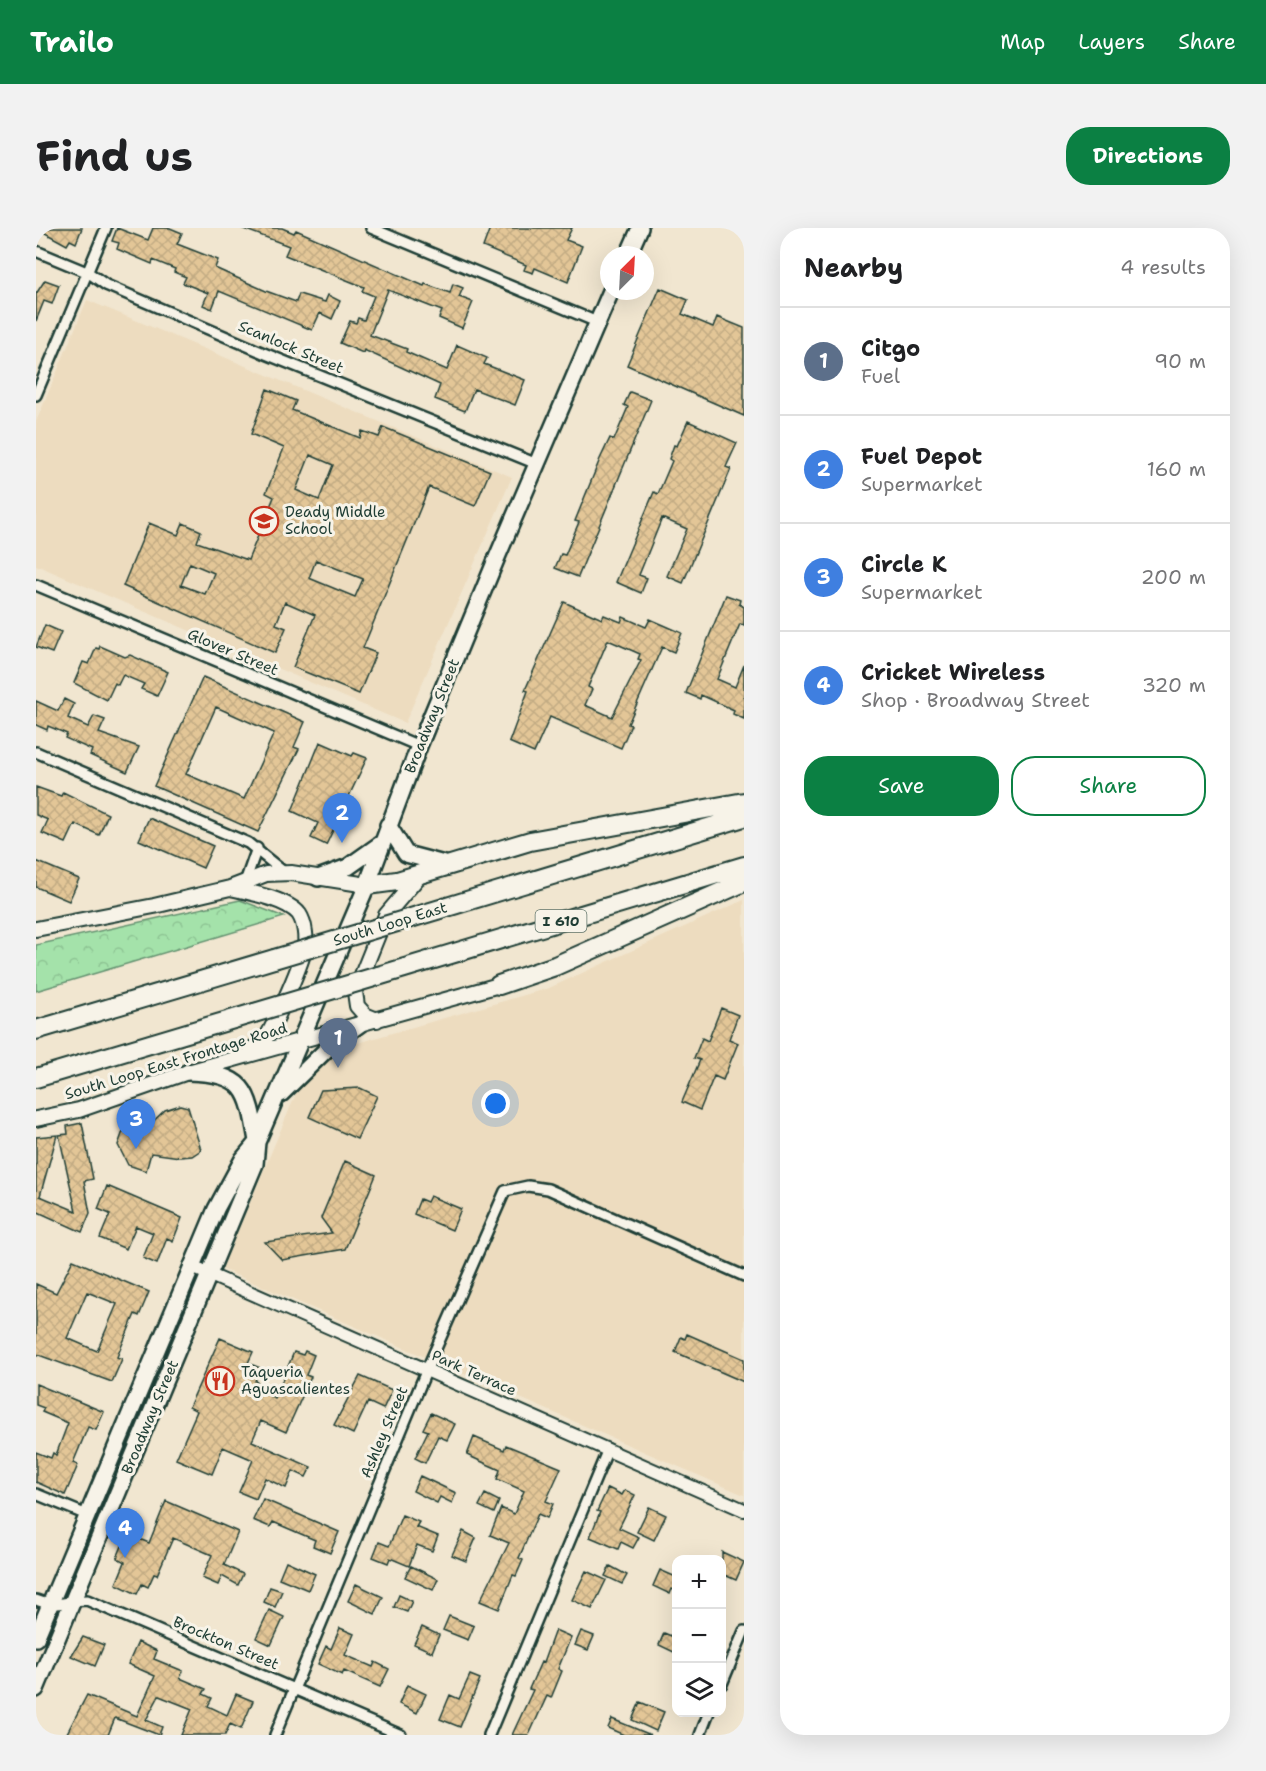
<!DOCTYPE html>
<meta charset="utf-8">
<style>
:root{--surface:#fff;--page:#f2f2f2;--text:#202124;--muted:#757577;--line:#e0e0e0;--accent:#0b8043}
body{margin:0;font-family:"Shantell Sans",sans-serif;background:var(--page);color:var(--text)}
.controls{position:absolute;right:18px;bottom:18px;display:grid;overflow:hidden;border-radius:12px;box-shadow:0 6px 24px #0002}
.controls button{width:54px;height:54px;display:grid;place-items:center;padding:0;border:0;border-bottom:2px solid var(--line);background:var(--surface);color:var(--text);font:30px sans-serif}
.compass{position:absolute;left:564px;top:18px;width:54px;height:54px;border-radius:50%;background:var(--surface);box-shadow:0 6px 24px #0002;rotate:24deg}
.you{position:absolute;left:460px;top:876px;width:21px;height:21px;margin:-15px;border:4px solid #fff;border-radius:50%;background:#1a73e8;box-shadow:0 0 0 9px #1a73e833}
.badge{display:grid;place-items:center;width:39px;height:39px;border-radius:50%;background:var(--accent);color:#fff;font-size:20px;font-weight:700}
.pin{position:absolute;translate:-50% -50px;filter:drop-shadow(0 2px 3px #0008)}
.pin::after{content:'';position:absolute;top:32px;width:21px;height:18px;background:inherit;clip-path:polygon(0 0,100% 0,50% 100%)}
.list{margin:0;padding:0;list-style:none}
h2{display:flex;justify-content:space-between;align-items:center;height:78px;margin:0;padding:0 24px;font-size:26px}
h2 small{font-size:20px;font-weight:400;color:var(--muted)}
.list li{display:grid;grid-template-columns:39px 1fr auto;gap:18px;align-items:center;box-sizing:border-box;height:108px;padding:0 24px;border-top:2px solid var(--line)}
.list b{display:block;font-size:22px;white-space:nowrap}
.list p{margin:0;font-size:20px;white-space:nowrap;color:var(--muted)}
.list em{font-size:20px;font-style:normal;color:var(--muted)}
.actions{display:flex;gap:12px;padding:18px 24px}
.actions a{flex:1;padding:14px 0;border:2px solid var(--accent);border-radius:24px;text-align:center;font-size:21px;color:var(--accent)}
.actions .main{background:var(--accent);color:#fff}
.icon{flex:none;width:33px;height:33px;fill:none;stroke:currentColor;stroke-width:2;stroke-linecap:round;stroke-linejoin:round}
.map{position:relative;flex:none;width:708px;height:1507px;overflow:hidden;border-radius:24px}
header{display:flex;align-items:center;gap:36px;box-sizing:border-box;height:84px;padding:0 30px;background:var(--accent);color:#fff}
header strong{font-size:28px}
nav{display:flex;gap:33px;margin-inline-start:auto;font-size:21px}
.intro{display:flex;align-items:center;justify-content:space-between;box-sizing:border-box;height:144px;padding:0 36px}
h1{margin:0;font-size:42px}
.button{padding:15px 27px;border-radius:24px;background:var(--accent);color:#fff;font-size:21px;font-weight:700}
main{display:flex;gap:36px;padding:0 36px}
aside{flex:1;background:var(--surface);border-radius:24px;box-shadow:0 6px 24px #0002}
.map>svg:first-child{display:block}
</style>
<header>
<strong>Trailo</strong>
<nav><a>Map</a><a>Layers</a><a>Share</a></nav>
</header>
<div class="intro"><h1>Find us</h1><a class="button">Directions</a></div>
<main>
<div class="map">
<svg width="708" height="1507" viewBox="0 0 708 1507">
<defs>
<pattern id="forest-crowns" width="20" height="18" patternUnits="userSpaceOnUse" patternTransform="scale(1.5)"><rect width="20" height="18" fill="#a4e2aa"/><path d="M2 6a3 3 0 1 1 6 0M12 15a3 3 0 1 1 6 0" fill="none" stroke="#8dc393"/></pattern>
<pattern id="building-cross-hatch" width="8" height="8" patternUnits="userSpaceOnUse" patternTransform="scale(1.5)"><rect width="8" height="8" fill="#e3c697"/><path d="M0 0l8 8M0 8l8-8" fill="none" stroke="#c2ab83"/></pattern>
</defs>
<rect width="100%" height="100%" fill="#f1e6d0"/>
<filter id="ink" filterUnits="userSpaceOnUse"><feTurbulence type="fractalNoise" baseFrequency=".0167" numOctaves="2"/><feDisplacementMap in="SourceGraphic" scale="12" xChannelSelector="R" yChannelSelector="G"/><feConvolveMatrix kernelMatrix="1 2 1 2 8 2 1 2 1" color-interpolation-filters="sRGB"/></filter>
<g filter="url(#ink)">
<path fill="#eddcbf" d="M51,72L476,249L369,495L0,337V194Z
M708,672V1267L186,1041L276,828L513,760Z"/>
<path fill="url(#forest-crowns)" stroke="#62906f" stroke-width="1.5" d="M204,672L248,689L0,763V717Z"/>
<path fill="url(#building-cross-hatch)" stroke="#1f3d34" stroke-width="1.5" fill-rule="evenodd" d="M0,0H46L40,15L34,12L31,17Z
M81,0L112,12L117,0H134L146,5L141,16L182,32L179,40L230,63L260,74L263,66L289,74L292,67L304,73L296,91L284,85L276,102L183,63L176,81L167,77L172,65L147,55L150,49L138,44L139,41L117,32L116,36L81,21L83,15L76,13Z
M205,0H246L258,5L260,2L388,58L389,56L414,65L417,56L427,60L423,69L437,74L426,100L403,90L406,83L352,62L334,107L371,121L370,124L411,142L421,117L451,130L448,136L489,152L479,177L438,161L429,183L399,171L404,157L328,122L327,125L304,115L314,93L320,95L322,90L328,92L338,68L326,63L328,59L249,27L253,18Z
M454,0H536L530,12L546,18L532,54L499,40L497,45L488,42L490,37L447,19Z
M9,52L23,57L16,76L8,73L0,93V66Z
M624,60L652,72L646,86L677,99L681,89L708,100V188L591,137Z
M231,161L260,173L256,182L324,210L326,203L343,209L347,199L454,243L439,278L393,259L327,420L340,425L323,466L257,439L279,387L249,374L240,396L250,400L239,425L87,358L113,295L142,307L147,295L165,303L161,314L212,332L238,269L230,265L248,220L215,206ZM274,227L297,237L283,272L260,262ZM280,332L327,351L319,369L273,350ZM154,335L178,345L169,366L145,357Z
M594,164L615,172L542,349L519,340L525,326L529,327L543,294L539,293L564,231L574,210L578,212L592,179L588,177Z
M652,193L701,215L690,239L695,241L647,355L631,348L651,301L626,290L603,347L611,350L605,365L580,354L618,264L622,266L636,233L633,231L638,217L641,218Z
M690,367L704,372L703,376L708,379V397L704,396L681,451L699,459L708,437V491L697,486L698,482L665,467L664,471L650,465Z
M528,374L566,391L568,387L585,394L587,389L610,399L614,391L646,405L638,424L626,419L592,496L595,497L585,520L514,489L498,525L473,514L492,463L489,462ZM572,412L604,426L602,431L605,432L576,489L549,477L556,461L552,459Z
M9,397L25,404L16,425L0,419Z
M64,418L89,429L94,427L132,444L121,468L105,461L108,456L87,447L82,457L79,455L71,472L38,455L47,434L53,436L60,420L63,421Z
M167,449L269,494L258,519L263,521L222,604L118,558ZM180,479L238,505L208,571L150,546Z
M28,471L38,476L32,490L52,499L58,488L69,492L63,505L103,519L91,544L54,527L56,522L29,510L31,506L12,498L11,502L0,497V473L22,483Z
M284,514L316,528L318,525L331,530L290,617L275,610L282,595L256,583Z
M0,559L25,568L27,564L72,586L63,607L39,596L30,615L6,605L12,592L0,587Z
M113,590L177,618L167,640L103,612Z
M0,633L43,651L33,673L0,659Z
M685,780L702,787L693,811L702,815L687,852L678,848L664,882L646,874L664,832L658,830L666,810L672,813Z
M324,860L341,868L321,911L273,889L285,862Z
M144,877L152,879L165,922L156,928L144,929L115,925L110,943L92,937L82,917L89,898L105,905L129,882Z
M46,895L57,951L48,953L54,985L46,1004L0,983V909L21,907L4,968L40,983L23,907L32,906L31,898Z
M309,933L340,947L309,1021L246,1032L229,1014L296,1005L285,990Z
M71,958L146,990L137,1013L131,1010L121,1036L107,1030L117,1005L100,998L90,1021L64,1010L74,986L62,981Z
M394,968L425,981L416,1002L378,986L384,971L391,974Z
M37,1032L113,1064L103,1088L99,1086L81,1129L86,1131L76,1154L0,1126V1056L20,1065ZM51,1064L81,1076L61,1123L31,1110Z
M651,1106L708,1131V1154L639,1124L645,1109L649,1111Z
M184,1110L217,1124L212,1135L224,1140L219,1153L224,1156L221,1162L239,1170L258,1124L267,1127L269,1123L278,1127L270,1147L275,1149L250,1204L225,1193L216,1213L275,1239L270,1249L257,1243L250,1260L229,1250L220,1271L203,1264L217,1232L187,1219L176,1246L140,1231L161,1183L153,1179Z
M324,1148L356,1162L347,1181L332,1174L317,1206L298,1197Z
M0,1156L68,1184L60,1202L52,1199L37,1235L42,1237L29,1267L0,1254V1224L15,1230L17,1225L20,1227L32,1195L6,1184L8,1180L0,1177Z
M395,1185L419,1196L411,1212L402,1208L389,1235L379,1230L392,1203L387,1201Z
M438,1209L468,1222L470,1217L525,1240L510,1273L517,1276L511,1290L502,1286L483,1330L487,1332L480,1348L477,1347L463,1381L444,1373L473,1315L454,1307L465,1280L478,1286L488,1263L461,1251L464,1242L431,1227Z
M384,1248L420,1265L416,1275L404,1269L401,1275L377,1263Z
M572,1260L586,1267L589,1262L599,1267L583,1300L603,1309L597,1320L585,1314L582,1321L554,1309L564,1284L561,1283Z
M449,1266L463,1273L458,1285L443,1278Z
M227,1271L303,1304L294,1325L277,1318L279,1312L237,1294L234,1299L217,1292Z
M130,1273L202,1304L188,1337L207,1346L202,1357L186,1348L182,1357L166,1350L176,1327L137,1310L121,1347L118,1346L112,1359L106,1356L101,1366L80,1356L89,1334L81,1330L91,1306L113,1315Z
M613,1279L630,1287L618,1312L601,1304Z
M366,1287L383,1294L380,1299L402,1308L396,1323L381,1317L373,1338L354,1330L352,1335L337,1329L343,1314L353,1318Z
M427,1303L440,1310L430,1333L416,1327Z
M686,1324L708,1334L700,1352L686,1346Z
M250,1333L279,1346L272,1362L243,1350Z
M375,1338L402,1351L397,1362L369,1349Z
M574,1338L591,1347L586,1356L569,1348Z
M624,1342L640,1349V1363L636,1361L634,1366L617,1358Z
M550,1343L570,1352L556,1381L536,1372Z
M320,1356L347,1369L339,1386L312,1373Z
M234,1359L246,1363L239,1379L228,1374Z
M363,1367L376,1373L371,1384L358,1379Z
M233,1382L248,1389L235,1417L220,1410Z
M413,1388L438,1398L432,1412L407,1402Z
M386,1399L403,1407L396,1424L378,1416Z
M304,1400L318,1406L309,1427L337,1439L339,1434L353,1441L344,1459L308,1443L306,1447L282,1436L290,1418L295,1421Z
M519,1402L535,1409L522,1441L526,1443L515,1470L511,1468L493,1507H476L497,1462L493,1461L505,1434L507,1435Z
M545,1403L558,1408L552,1422L539,1417Z
M628,1405L640,1410V1425L623,1417Z
M47,1409L68,1417L59,1438L35,1428Z
M102,1414L121,1423L118,1431L147,1443L144,1450L170,1461L167,1466L176,1470L172,1478L191,1487L200,1466L217,1473L205,1501L194,1496L189,1507H145L156,1481L123,1468L110,1492L126,1499L123,1507L79,1490L72,1507H30L51,1467L101,1488L119,1448L92,1436Z
M434,1447L444,1451L424,1499L404,1491L414,1467L423,1471Z
M371,1457L390,1466L381,1485L363,1476Z
M604,1474L628,1484L620,1503L596,1492Z
M576,1491L615,1507H588L572,1500Z"/>
<g fill="none" stroke-linecap="round" stroke-linejoin="round">
<g stroke="#1f3d34" stroke-width="14">
<path id="minor" d="M335,0L561,94
M0,23L53,45L70,57L230,126L501,236
M0,167L70,0
M0,357L383,518
M0,524L212,615L249,645
M209,654L221,620
M0,1266L51,1287
M0,1372C20,1381 30,1372 51,1372L365,1507
M686,1456L708,1403
M239,1507L391,1141L469,963L492,958L512,961L708,1048
M453,1507L572,1221
M664,1507L673,1484"/>
</g>
<g stroke="#1f3d34" stroke-width="16">
<path id="tertiary" d="M154,1038L708,1282"/>
</g>
<g stroke="#1f3d34" stroke-width="18">
<path id="secondary" d="M194,660C212,664 251,671 263,686C269,695 271,712 268,722C265,737 235,807 226,815C222,818 217,820 214,822
M0,701L118,678L194,660L230,646L255,645L331,657
M341,792L329,787L321,778L319,764L350,687L384,647
M0,891L43,882L152,844L463,757"/>
</g>
<g stroke="#1f3d34" stroke-width="20">
<path id="primary" d="M592,27L604,0
M352,597L370,626L412,637
M282,650L312,639L346,615
M152,844C209,846 212,860 221,913
M245,866L294,818L324,796
M0,1410L180,981L207,931L221,914
M0,1461L219,936L221,914L331,657L383,518L462,327L575,63"/>
</g>
<g stroke="#1f3d34" stroke-width="22">
<path id="motorway" d="M331,657L361,653L494,613L708,574
M368,692L708,589
M342,748L708,638
M463,757L519,738L708,654
M0,802L238,731
M0,850L218,785"/>
</g>
<use href="#minor" stroke="#f7f3e8" stroke-width="9"/>
<use href="#tertiary" stroke="#f7f3e8" stroke-width="12"/>
<use href="#secondary" stroke="#f7f3e8" stroke-width="14"/>
<use href="#primary" stroke="#f7f3e8" stroke-width="15"/>
<use href="#motorway" stroke="#f7f3e8" stroke-width="18"/>
<g stroke="#1f3d34" stroke-width="22" stroke-linecap="butt">
<path id="motorway-bridge" d="M238,731L368,692
M218,785L342,748"/>
</g>
<use href="#motorway-bridge" stroke="#f7f3e8" stroke-width="18"/>
</g>
</g>
<defs>
<g id="school-ring" transform="scale(1.5)"><circle r="9.5" fill="#f7f3e8" stroke="#c8321e" stroke-width="1.5"/><path d="M0-5L7-2L0 1L-7-2ZM-4 1L0 2.5L4 1V4Q0 6-4 4Z" fill="#c8321e"/></g>
<g id="restaurant-ring" transform="scale(1.5)"><circle r="9.5" fill="#f7f3e8" stroke="#c8321e" stroke-width="1.5"/><path d="M-5-6h1v4h1v-4h1v4h1v-4h1v5L-1.5 .5V6h-2V.5L-5-1ZM5-6V6H3V1.5H1.5Q1.5-4 5-6Z" fill="#c8321e"/></g>
</defs>
<g fill-rule="evenodd">
<use href="#school-ring" x="228" y="293"/>
<use href="#restaurant-ring" x="184" y="1153"/>
</g>
<g text-anchor="middle" dominant-baseline="central" stroke-width="6" stroke-linejoin="round" paint-order="stroke">
<rect fill="#f7f3e8" stroke="#60746a" stroke-width="1.5" x="499.5" y="682" width="51" height="22" rx="4.5"/>
<g font-size="14" font-weight="bold" fill="#1f3d34">
<text x="525" y="693">I 610</text>
</g>
<g font-size="15" fill="#1f3d34" stroke="#f7f3e8">
<text transform="translate(255 119) rotate(23)">Scanlock Street</text>
<text transform="translate(197 424) rotate(23)">Glover Street</text>
<text transform="translate(396 488) rotate(-68)">Broadway Street</text>
<text transform="translate(354 696) rotate(-17)">South Loop East</text>
<text transform="translate(140 833) rotate(-17)">South Loop East Frontage Road</text>
<text transform="translate(438 1145) rotate(24)">Park Terrace</text>
<text transform="translate(114 1189) rotate(-67)">Broadway Street</text>
<text transform="translate(348 1204) rotate(-67)">Ashley Street</text>
<text transform="translate(190 1415) rotate(23)">Brockton Street</text>
</g>
<g font-size="15" fill="#1f3d34" stroke="#f7f3e8" text-anchor="start">
<text x="249" y="284">Deady Middle<tspan x="249" dy="17">School</tspan></text>
<text x="205" y="1144">Taqueria<tspan x="205" dy="17">Aguascalientes</tspan></text>
</g>
</g>
</svg>
<div class="controls">
<button>+</button>
<button>−</button>
<button><svg class="icon" aria-label="layers" viewBox="0 0 24 24"><path d="M12 4l9 5-9 5-9-5zM3 14l9 5 9-5"/></svg></button>
</div>
<svg class="compass" viewBox="-18 -18 36 36"><path d="M0-13l5 13h-10z" fill="#e53935"/><path d="M0 13l5-13h-10z" fill="#757577"/></svg>
<div class="you"></div>
<div class="pin badge" style="left:302px;top:840px;background:#5c6f8a">1</div>
<div class="pin badge" style="left:306px;top:615px;background:#3f7fe0">2</div>
<div class="pin badge" style="left:100px;top:921px;background:#3f7fe0">3</div>
<div class="pin badge" style="left:89px;top:1330px;background:#3f7fe0">4</div>
</div>
<aside>
<h2>Nearby<small>4 results</small></h2>
<ul class="list">
<li><span class="badge" style="background:#5c6f8a">1</span><div><b>Citgo</b><p>Fuel</p></div><em>90 m</em></li>
<li><span class="badge" style="background:#3f7fe0">2</span><div><b>Fuel Depot</b><p>Supermarket</p></div><em>160 m</em></li>
<li><span class="badge" style="background:#3f7fe0">3</span><div><b>Circle K</b><p>Supermarket</p></div><em>200 m</em></li>
<li><span class="badge" style="background:#3f7fe0">4</span><div><b>Cricket Wireless</b><p>Shop · Broadway Street</p></div><em>320 m</em></li>
</ul>
<div class="actions"><a class="main">Save</a><a>Share</a></div>
</aside>
</main>
